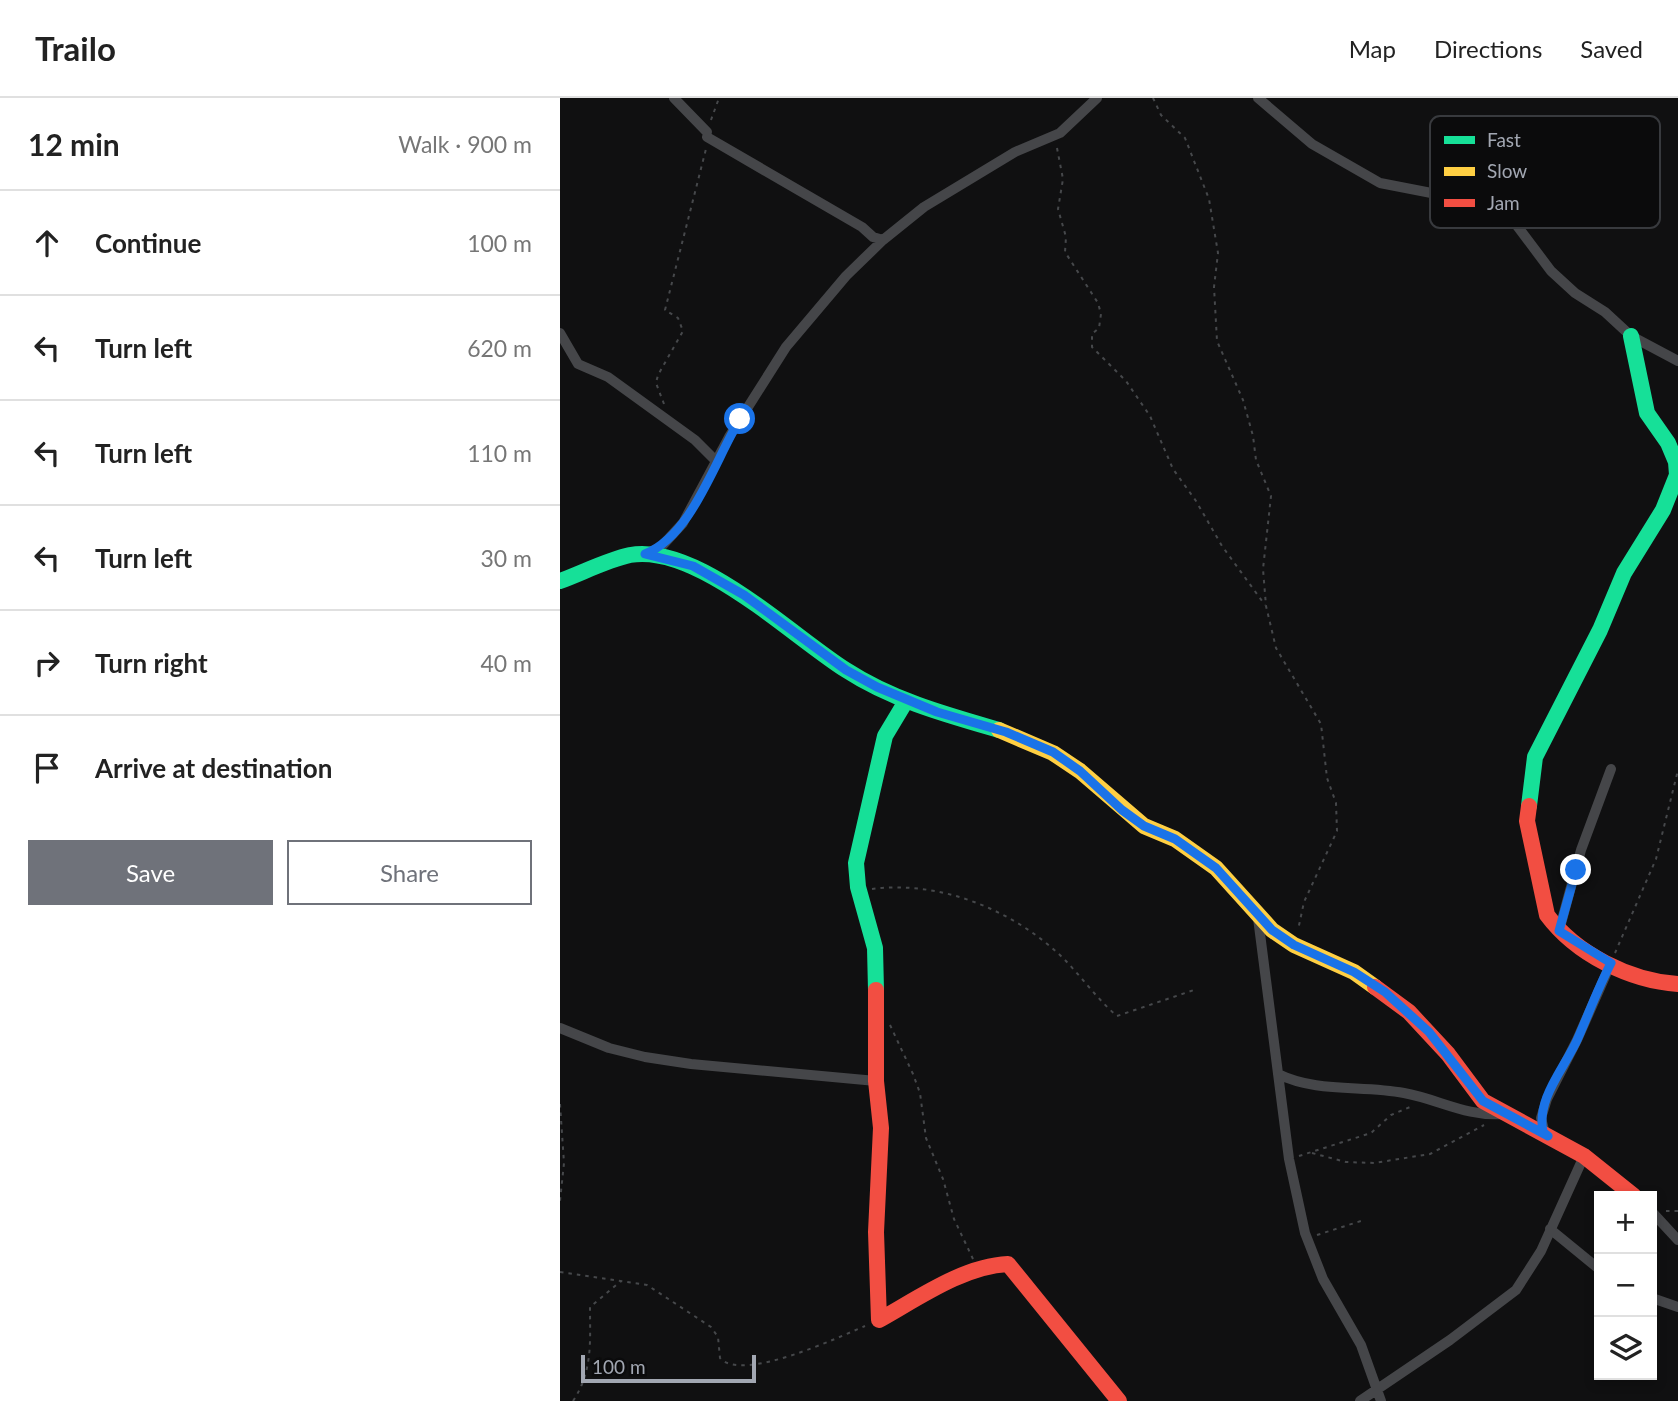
<!DOCTYPE html>
<meta charset="utf-8">
<style>
:root{--surface:#fff;--page:#f6f6f6;--text:#222;--muted:#767676;--line:#e0e0e0;--accent:#6f727a}
body{margin:0;font-family:Lato,sans-serif;background:var(--page);color:var(--text)}
.controls{position:absolute;right:21px;bottom:21px;display:grid;overflow:hidden;border-radius:0px;box-shadow:0 4px 10px #0003}
.controls button{width:63px;height:63px;display:grid;place-items:center;padding:0;border:0;border-bottom:2px solid var(--line);background:var(--surface);color:var(--text);font:35px sans-serif}
.scale{position:absolute;left:21px;bottom:18px;width:175px;box-sizing:border-box;padding-left:7px;border:4px solid #a2a7b2;border-top:0;font-size:19px;line-height:24px;white-space:nowrap;color:#a2a7b2;-webkit-text-stroke:5px #0b0b0c;paint-order:stroke}
.stop{position:absolute;width:21px;height:21px;margin:-16px;border:5px solid #1a73e8;border-radius:50%;background:#fff}
.stop.end{background:#1a73e8;border-color:#fff;box-shadow:0 2px 7px #0008}
.list{margin:0;padding:0;list-style:none}
h2{display:flex;justify-content:space-between;align-items:center;height:91px;margin:0;padding:0 28px;font-size:30px}
h2 small{font-size:23px;font-weight:400;color:var(--muted)}
.list li{display:grid;grid-template-columns:46px 1fr auto;gap:21px;align-items:center;box-sizing:border-box;height:105px;padding:0 28px;border-top:2px solid var(--line)}
.list b{display:block;font-size:26px;white-space:nowrap}
.list em{font-size:23px;font-style:normal;color:var(--muted)}
.actions{display:flex;gap:14px;padding:21px 28px}
.actions a{flex:1;padding:16px 0;border:2px solid var(--accent);border-radius:0px;text-align:center;font-size:24px;color:var(--accent)}
.actions .main{background:var(--accent);color:#fff}
.icon{flex:none;width:38px;height:38px;fill:none;stroke:currentColor;stroke-width:2;stroke-linecap:round;stroke-linejoin:round}
.map{position:relative;flex:none;width:1118px;height:1303px;overflow:hidden}
header{display:flex;align-items:center;gap:42px;box-sizing:border-box;height:98px;padding:0 35px;background:var(--surface);border-bottom:2px solid var(--line)}
header strong{font-size:33px}
nav{display:flex;gap:38px;margin-inline-start:auto;font-size:24px}
main{display:flex}
aside{flex:1;background:var(--surface)}
.map>svg:first-child{display:block}
</style>
<header>
<strong>Trailo</strong>
<nav><a>Map</a><a>Directions</a><a>Saved</a></nav>
</header>
<main>
<aside>
<h2>12 min<small>Walk · 900 m</small></h2>
<ul class="list">
<li><svg class="icon" aria-label="ahead" viewBox="0 0 24 24"><path d="M12 20V5M6 11l6-6 6 6"/></svg><div><b>Continue</b></div><em>100 m</em></li>
<li><svg class="icon" aria-label="left" viewBox="0 0 24 24"><path d="M17 20v-9H6M10 6l-5 5 5 5"/></svg><div><b>Turn left</b></div><em>620 m</em></li>
<li><svg class="icon" aria-label="left" viewBox="0 0 24 24"><path d="M17 20v-9H6M10 6l-5 5 5 5"/></svg><div><b>Turn left</b></div><em>110 m</em></li>
<li><svg class="icon" aria-label="left" viewBox="0 0 24 24"><path d="M17 20v-9H6M10 6l-5 5 5 5"/></svg><div><b>Turn left</b></div><em>30 m</em></li>
<li><svg class="icon" aria-label="right" viewBox="0 0 24 24"><path d="M7 20v-9h11M14 6l5 5-5 5"/></svg><div><b>Turn right</b></div><em>40 m</em></li>
<li><svg class="icon" aria-label="arrive" viewBox="0 0 24 24"><path d="M6 21V4h12l-3 4 3 4H6"/></svg><div><b>Arrive at destination</b></div></li>
</ul>
<div class="actions"><a class="main">Save</a><a>Share</a></div>
</aside>
<div class="map">
<svg width="1118" height="1303" viewBox="0 0 1118 1303">
<rect width="100%" height="100%" fill="#101011"/>
<g fill="none" stroke-linecap="round" stroke-linejoin="round">
<path stroke="#46484b" stroke-width="2" stroke-dasharray="3.5 5" stroke-linecap="butt" d="M593,0L601,17L625,40L649,101L658,155L654,189L657,243L683,302L693,338L696,362L711,398L703,471L706,508L716,550L761,626L767,680L776,705L777,733L744,804L738,832
M151,22L159,0
M497,50L503,81L498,111L506,139L505,154L538,205L541,216L539,230L532,236V249L566,283L590,318L613,371L636,403L662,448L705,507
M104,306L96,285L98,277L123,233L118,220L105,212L146,51
M312,791C380,782 453,812 502,859C521,878 537,901 557,918L634,892
M1055,855L1096,761L1118,672
M330,927L353,976L360,995L366,1040L383,1081L394,1121L413,1161
M0,1006L4,1065L0,1103
M752,1055L786,1064L814,1065L870,1056L924,1027
M739,1058L811,1035L831,1017L850,1009
M1106,1113H1118
M757,1137L804,1122
M0,1174L87,1187L151,1229L158,1239L160,1260C182,1285 279,1239 305,1228
M13,1303C33,1273 30,1243 30,1209L61,1183"/>
<path stroke="#454649" stroke-width="10" d="M114,0L147,34
M698,0L752,46L820,85L933,107L952,121L991,173L1015,195L1045,214L1071,238L1118,263
M147,39L302,129L313,139L323,142
M0,235L18,266L48,279L135,342L156,363
M85,456L101,449L123,425L169,339L226,249L286,178L323,142L364,109L455,54L500,35L537,0
M698,820L729,1061L745,1135L763,1181L801,1247L821,1303
M999,833L1021,752L1051,671
M0,930L49,950L85,959L131,966L316,983
M718,976C757,995 801,987 844,995C878,1001 907,1019 943,1016
M985,1036L981,1020L987,1001L1017,942L1051,865
M1092,1114L1118,1142
M990,1131L1039,1171
M1092,1200L1118,1209
M800,1303L890,1242L956,1192L981,1153L1024,1058"/>
<path stroke="#16e098" stroke-width="16" d="M0,483C22,475 47,462 70,457C137,445 232,538 286,572C332,602 387,617 439,632
M969,708L975,659L1040,532L1064,475L1103,412L1117,377L1116,364L1108,345L1087,315L1071,238
M316,892L315,850L298,789L296,765L325,638L346,603"/>
<path stroke="#ffcf43" stroke-width="16" d="M439,632L493,655L520,673L584,728L615,741L656,770L712,832L734,847L794,874L815,889"/>
<path stroke="#f24e42" stroke-width="16" d="M969,708L967,723L987,817C1016,856 1070,883 1118,886
M815,889L849,914L888,956L923,1003L1024,1058L1074,1098
M316,892V983L321,1030L316,1134L319,1222C357,1201 403,1168 448,1166L559,1303"/>
</g>
<g fill="none" stroke-linecap="round" stroke-linejoin="round">
<path stroke="#1a73e8" stroke-width="9" d="M180,321C154,364 132,437 85,456L133,468L184,497L286,572L317,589L377,614L446,634L493,654L520,673L562,712L584,728L615,741L656,770L712,832L734,847L794,874L825,894L869,934L923,1003L988,1038L983,1034C976,1000 1005,970 1018,940C1029,915 1038,890 1051,865L999,833L1016,772"/>
</g>
<rect x="870" y="18" width="230" height="112" rx="10" fill="#0b0b0c" stroke="#383a3e" stroke-width="2"/>
<rect x="884" y="38" width="31" height="8" fill="#16e098"/>
<rect x="884" y="69" width="31" height="9" fill="#ffcf43"/>
<rect x="884" y="101" width="31" height="8" fill="#f24e42"/>
<g font-size="19" fill="#a2a7b2">
<text x="927" y="49">Fast</text>
<text x="927" y="80">Slow</text>
<text x="927" y="112">Jam</text>
</g>
</svg>
<div class="controls">
<button>+</button>
<button>−</button>
<button><svg class="icon" aria-label="layers" viewBox="0 0 24 24"><path d="M12 4l9 5-9 5-9-5zM3 14l9 5 9-5"/></svg></button>
</div>
<div class="scale">100 m</div>
<div class="stop" style="left:180px;top:321px"></div>
<div class="stop end" style="left:1016px;top:772px"></div>
</div>
</main>
